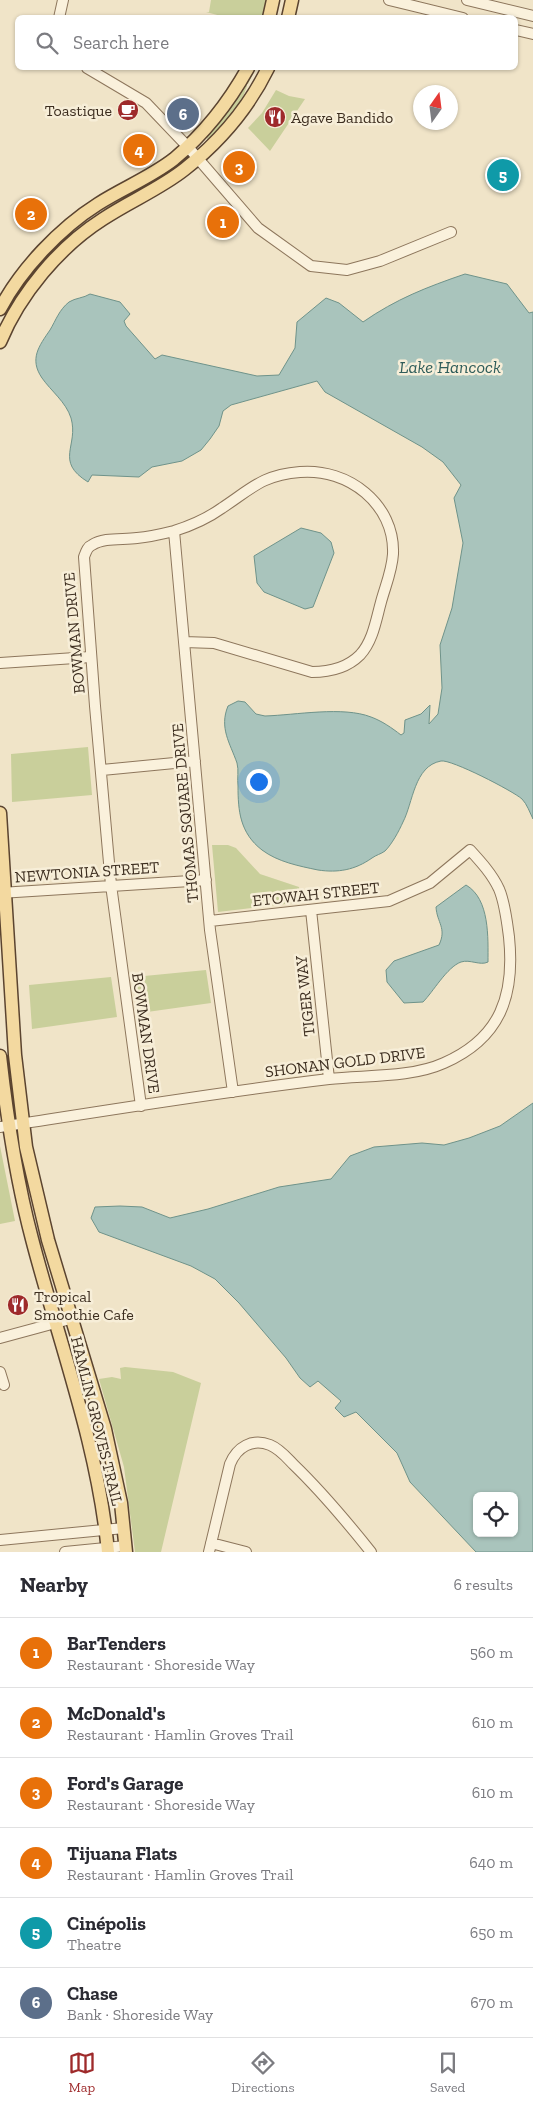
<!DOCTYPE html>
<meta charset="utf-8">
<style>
:root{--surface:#fff;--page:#f2f2f3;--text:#2b2b33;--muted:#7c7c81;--line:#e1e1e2;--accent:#9e2a2b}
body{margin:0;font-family:"Zilla Slab",serif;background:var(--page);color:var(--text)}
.controls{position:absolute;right:15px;bottom:15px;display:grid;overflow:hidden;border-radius:8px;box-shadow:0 1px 4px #0004}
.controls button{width:45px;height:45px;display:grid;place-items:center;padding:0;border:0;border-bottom:1px solid var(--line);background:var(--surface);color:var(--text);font:25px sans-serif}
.compass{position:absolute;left:413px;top:85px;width:45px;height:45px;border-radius:50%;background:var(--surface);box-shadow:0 1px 4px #0004;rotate:14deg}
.you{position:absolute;left:258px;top:781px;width:18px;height:18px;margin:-12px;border:4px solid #fff;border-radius:50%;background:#1a73e8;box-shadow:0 0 0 8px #1a73e833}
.badge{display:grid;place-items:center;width:32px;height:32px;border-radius:50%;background:var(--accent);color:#fff;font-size:16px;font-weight:700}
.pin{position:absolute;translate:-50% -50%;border:2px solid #fff;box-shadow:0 1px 5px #0006}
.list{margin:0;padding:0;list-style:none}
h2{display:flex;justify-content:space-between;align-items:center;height:65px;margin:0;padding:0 20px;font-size:21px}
h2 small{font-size:16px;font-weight:400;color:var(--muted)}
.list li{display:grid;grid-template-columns:32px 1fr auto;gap:15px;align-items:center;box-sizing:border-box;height:70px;padding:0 20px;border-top:1px solid var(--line)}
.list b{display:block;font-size:19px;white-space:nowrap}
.list p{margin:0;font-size:16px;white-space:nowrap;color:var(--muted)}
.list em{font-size:16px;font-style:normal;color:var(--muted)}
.icon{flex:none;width:28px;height:28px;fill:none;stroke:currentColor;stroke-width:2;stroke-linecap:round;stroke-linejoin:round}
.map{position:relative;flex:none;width:533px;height:1552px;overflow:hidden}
.search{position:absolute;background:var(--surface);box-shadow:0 1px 4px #0004;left:15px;right:15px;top:15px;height:55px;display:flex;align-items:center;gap:12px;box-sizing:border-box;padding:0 18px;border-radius:8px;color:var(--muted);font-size:19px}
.sheet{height:485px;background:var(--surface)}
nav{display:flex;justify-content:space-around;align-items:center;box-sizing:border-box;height:70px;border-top:1px solid var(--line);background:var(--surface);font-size:14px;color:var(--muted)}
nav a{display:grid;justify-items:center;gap:2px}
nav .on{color:var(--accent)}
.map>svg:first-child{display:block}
</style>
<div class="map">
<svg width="533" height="1552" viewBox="0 0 533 1552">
<rect width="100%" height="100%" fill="#f0e4c8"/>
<path fill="#c9cf9b" d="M211,0H269L264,17H225L206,12H209Z
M252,68H256L248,84H246L247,86L240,105L210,140L208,139L212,136L207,139V137L243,90Z
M276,90L289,96L305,99L270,151L248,128L262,113Z
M88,747L92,795L12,802L11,754Z
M212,845H228L236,848L260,874L299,887L301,902L218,912Z
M206,970L211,1003L140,1013L134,977Z
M111,977L117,1017L32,1029L29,985Z
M0,1146L15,1221L0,1224Z
M125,1367L173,1372L201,1383L161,1552H135L124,1467L99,1379L112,1377L121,1379L120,1368Z"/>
<path fill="#a9c4bc" stroke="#6f938a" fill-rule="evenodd" d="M465,274L507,284L529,313L533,312V819C530,813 527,804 522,799C513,791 451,759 441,761C414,766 413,803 403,822C399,831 392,844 385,851C381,854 376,855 372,858C355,870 338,873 318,870C299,866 278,862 262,850C240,833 238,811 238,786C237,779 239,770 237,763C230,743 219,728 228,706L238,701L245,702L256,714L265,716C296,715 343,706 371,717C382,721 392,728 401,735L404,733L405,720L421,714L430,705L429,724L438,714L442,688L440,645L452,608L463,543L454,498L461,485L443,462L422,447L325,392L317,381L231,405L223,411L219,426L210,439L201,450L182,461L152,467L139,477L92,475L88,482C54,461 79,446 71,418C66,402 51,391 42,378C29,359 39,346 50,330C56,320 59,310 69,302C75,298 84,298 90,294L120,302L130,314L124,321L126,326L155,359L162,355L257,376L279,375L295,348L297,322L326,298L339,303L363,322C396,299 427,287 465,274Z
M301,528L321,533L331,542L334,553L313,607L305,609L264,592L257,583L254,556Z
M466,885C490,899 488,938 488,962C480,966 470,959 461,962C447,967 433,992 423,1002L404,1003L387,982L386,970L394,961L439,945C447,928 437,923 436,907Z
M533,1103V1552H476L410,1482L397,1453L356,1412L344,1417L335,1408L341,1401L318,1381L310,1387L300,1378L286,1358L239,1303L215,1279L191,1266L99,1232L91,1218L95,1207L120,1206L142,1207L170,1218L208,1209L279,1187L331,1179L350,1156L374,1147L422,1143L444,1145L469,1138L500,1126ZM477,1496H514V1533H477Z"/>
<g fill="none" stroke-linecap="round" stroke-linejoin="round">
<g stroke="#8d765c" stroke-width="12">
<path id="minor" d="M389,0L463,18
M467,0L533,16
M59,18L63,0
M516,30L533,34
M87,68L146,103L188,147L258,228L311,266L347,270L380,261L451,232
M174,531L210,930L233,1092
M0,663L90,657
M102,770L195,761
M0,893L206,880
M311,910L329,1079
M141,1106L111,885L95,706L84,557C86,552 87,547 92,545C104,537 123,540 137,538C149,537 162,534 174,531C190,526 208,518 222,508C251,489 262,475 300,472C348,468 395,504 393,554C392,571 385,587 381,602C376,620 373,641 360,655C347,668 329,672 312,672L214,643L184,642
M0,1127C109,1110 219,1092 329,1079C365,1075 411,1078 444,1063C501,1038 515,995 509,937C507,922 505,903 499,889C492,874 481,862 470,850L430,883L389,901L210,921
M0,1338L70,1319
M0,1372L4,1385
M0,1540L124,1528
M211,1543L246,1552
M65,1552L126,1546
M209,1552L230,1464C237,1447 252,1438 270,1445C280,1449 287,1458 294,1465C322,1492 347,1522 371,1552"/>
</g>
<g stroke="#5b4430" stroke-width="15">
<path id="major" d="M269,18L273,0
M288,18L292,0
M0,309C21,269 60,228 98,204C123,188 151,177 174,159C204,134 229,102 248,68
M0,342C20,294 59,247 103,219C130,201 160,189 185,169C219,142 249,107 268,68
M0,813L15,1055L26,1147L48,1240L105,1429L121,1503L126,1552
M0,1056C7,1118 16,1179 32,1239C59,1343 98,1445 108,1552"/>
</g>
<use href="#minor" stroke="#faf1dc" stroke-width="10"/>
<use href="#major" stroke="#f3d9a0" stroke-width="12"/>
</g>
<defs>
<g id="cafe-disc" transform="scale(1.125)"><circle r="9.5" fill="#9e2a2b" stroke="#f7eed8"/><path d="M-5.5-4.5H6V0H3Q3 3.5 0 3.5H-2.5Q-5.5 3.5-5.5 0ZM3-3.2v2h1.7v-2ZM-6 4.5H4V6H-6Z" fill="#fff"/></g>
<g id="restaurant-disc" transform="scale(1.125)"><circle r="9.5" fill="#9e2a2b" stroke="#f7eed8"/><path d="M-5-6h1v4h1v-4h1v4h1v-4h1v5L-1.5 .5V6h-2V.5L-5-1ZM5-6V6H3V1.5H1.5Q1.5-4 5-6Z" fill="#fff"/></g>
</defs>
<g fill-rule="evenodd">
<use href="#cafe-disc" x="128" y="110"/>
<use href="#restaurant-disc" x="275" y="117"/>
<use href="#restaurant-disc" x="18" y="1305"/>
</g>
<g text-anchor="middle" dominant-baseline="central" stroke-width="5" stroke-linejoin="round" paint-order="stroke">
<g font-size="16" fill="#3d2e20" stroke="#f7eed8" text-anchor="start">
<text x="112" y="110" text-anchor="end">Toastique</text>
<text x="291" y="117">Agave Bandido</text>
<text x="34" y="1296">Tropical<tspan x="34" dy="18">Smoothie Cafe</tspan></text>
</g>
<g font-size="16" fill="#3d2e20" stroke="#f7eed8">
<text transform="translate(74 633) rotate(-95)">BOWMAN DRIVE</text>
<text transform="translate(185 813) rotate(-95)">THOMAS SQUARE DRIVE</text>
<text transform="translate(87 872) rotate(-4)">NEWTONIA STREET</text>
<text transform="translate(316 894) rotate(-6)">ETOWAH STREET</text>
<text transform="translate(305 996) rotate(-96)">TIGER WAY</text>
<text transform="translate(146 1033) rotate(82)">BOWMAN DRIVE</text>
<text transform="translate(345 1062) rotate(-7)">SHONAN GOLD DRIVE</text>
<text transform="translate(97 1421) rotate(76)">HAMLIN GROVES TRAIL</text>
</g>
<g font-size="18" font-style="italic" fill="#2f5d5a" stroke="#f7eed8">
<text x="450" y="367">Lake Hancock</text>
</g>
</g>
</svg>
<div class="controls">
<button><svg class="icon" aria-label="locate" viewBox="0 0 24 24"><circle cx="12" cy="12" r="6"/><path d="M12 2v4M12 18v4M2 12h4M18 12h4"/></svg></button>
</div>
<svg class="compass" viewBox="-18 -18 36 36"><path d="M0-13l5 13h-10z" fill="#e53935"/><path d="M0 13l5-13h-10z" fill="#7c7c81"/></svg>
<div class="you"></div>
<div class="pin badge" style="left:223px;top:222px;background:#e8710a">1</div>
<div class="pin badge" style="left:31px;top:214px;background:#e8710a">2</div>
<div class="pin badge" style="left:239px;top:167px;background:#e8710a">3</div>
<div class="pin badge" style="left:139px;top:150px;background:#e8710a">4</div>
<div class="pin badge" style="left:503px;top:175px;background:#0f9aa8">5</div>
<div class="pin badge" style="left:183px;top:114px;background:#5c6f8a">6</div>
<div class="search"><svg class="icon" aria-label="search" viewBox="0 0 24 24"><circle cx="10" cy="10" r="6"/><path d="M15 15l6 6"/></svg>Search here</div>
</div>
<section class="sheet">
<h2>Nearby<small>6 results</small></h2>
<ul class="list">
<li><span class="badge" style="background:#e8710a">1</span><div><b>BarTenders</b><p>Restaurant · Shoreside Way</p></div><em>560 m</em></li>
<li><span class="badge" style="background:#e8710a">2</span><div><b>McDonald's</b><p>Restaurant · Hamlin Groves Trail</p></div><em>610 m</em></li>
<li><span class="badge" style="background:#e8710a">3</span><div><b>Ford's Garage</b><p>Restaurant · Shoreside Way</p></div><em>610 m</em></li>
<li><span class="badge" style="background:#e8710a">4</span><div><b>Tijuana Flats</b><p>Restaurant · Hamlin Groves Trail</p></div><em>640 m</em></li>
<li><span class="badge" style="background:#0f9aa8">5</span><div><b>Cinépolis</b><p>Theatre</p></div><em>650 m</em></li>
<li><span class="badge" style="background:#5c6f8a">6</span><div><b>Chase</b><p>Bank · Shoreside Way</p></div><em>670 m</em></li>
</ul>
</section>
<nav>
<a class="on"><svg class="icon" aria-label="map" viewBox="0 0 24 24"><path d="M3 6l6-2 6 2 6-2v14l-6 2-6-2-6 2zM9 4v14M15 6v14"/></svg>Map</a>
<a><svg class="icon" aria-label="directions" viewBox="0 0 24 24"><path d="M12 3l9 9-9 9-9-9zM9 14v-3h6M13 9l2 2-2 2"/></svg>Directions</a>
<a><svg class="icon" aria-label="saved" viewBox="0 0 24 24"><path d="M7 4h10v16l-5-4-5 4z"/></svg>Saved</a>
</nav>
